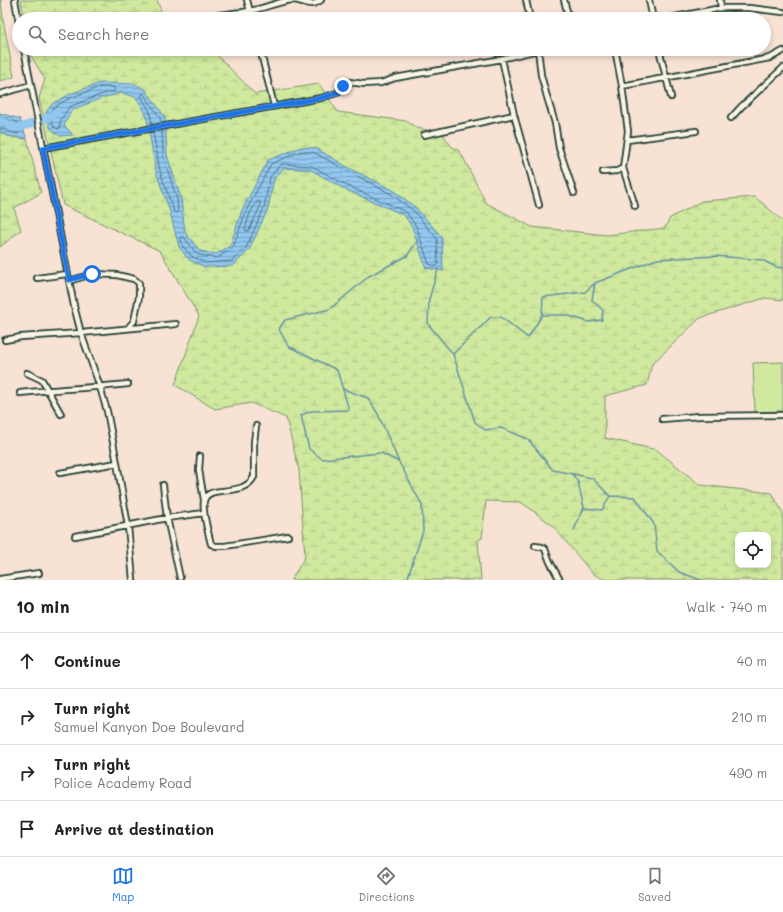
<!DOCTYPE html>
<meta charset="utf-8">
<style>
:root{--surface:#fff;--page:#f2f2f2;--text:#222;--muted:#767676;--line:#e0e0e0;--accent:#1a73e8}
body{margin:0;font-family:Mali,sans-serif;background:var(--page);color:var(--text)}
.controls{position:absolute;right:12px;bottom:12px;display:grid;overflow:hidden;border-radius:8px;box-shadow:0 2px 6px #0003}
.controls button{width:36px;height:36px;display:grid;place-items:center;padding:0;border:0;border-bottom:1px solid var(--line);background:var(--surface);color:var(--text);font:20px sans-serif}
.stop{position:absolute;width:12px;height:12px;margin:-9px;border:3px solid #1a73e8;border-radius:50%;background:#fff}
.stop.end{background:#1a73e8;border-color:#fff;box-shadow:0 1px 4px #0008}
.list{margin:0;padding:0;list-style:none}
h2{display:flex;justify-content:space-between;align-items:center;height:52px;margin:0;padding:0 16px;font-size:17px}
h2 small{font-size:13px;font-weight:400;color:var(--muted)}
.list li{display:grid;grid-template-columns:26px 1fr auto;gap:12px;align-items:center;box-sizing:border-box;height:56px;padding:0 16px;border-top:1px solid var(--line)}
.list b{display:block;font-size:15px;white-space:nowrap}
.list p{margin:0;font-size:13px;white-space:nowrap;color:var(--muted)}
.list em{font-size:13px;font-style:normal;color:var(--muted)}
.icon{flex:none;width:22px;height:22px;fill:none;stroke:currentColor;stroke-width:2;stroke-linecap:round;stroke-linejoin:round}
.map{position:relative;flex:none;width:783px;height:580px;overflow:hidden}
.search{position:absolute;background:var(--surface);box-shadow:0 2px 6px #0003;left:12px;right:12px;top:12px;height:44px;display:flex;align-items:center;gap:10px;box-sizing:border-box;padding:0 14px;border-radius:22px;color:var(--muted);font-size:15px}
.sheet{height:276px;background:var(--surface)}
nav{display:flex;justify-content:space-around;align-items:center;box-sizing:border-box;height:56px;border-top:1px solid var(--line);background:var(--surface);font-size:11px;color:var(--muted)}
nav a{display:grid;justify-items:center;gap:2px}
nav .on{color:var(--accent)}
.map>svg:first-child{display:block}
</style>
<div class="map">
<svg width="783" height="580" viewBox="0 0 783 580">
<defs>
<pattern id="wetland-marsh" width="20" height="14" patternUnits="userSpaceOnUse"><rect width="20" height="14" fill="#d0e99f"/><path d="M1 5h8M5 5V1M11 12h8M15 12V8" fill="none" stroke="#b2c98a"/></pattern>
<pattern id="water-rules" width="6" height="5" patternUnits="userSpaceOnUse"><rect width="6" height="5" fill="#92c7f0"/><path d="M0 2.5h6" fill="none" stroke="#77a3c3"/></pattern>
</defs>
<rect width="100%" height="100%" fill="#f8e2d4"/>
<filter id="ink" filterUnits="userSpaceOnUse"><feTurbulence type="fractalNoise" baseFrequency=".025" numOctaves="2"/><feDisplacementMap in="SourceGraphic" scale="8" xChannelSelector="R" yChannelSelector="G"/><feConvolveMatrix kernelMatrix="1 2 1 2 8 2 1 2 1" color-interpolation-filters="sRGB"/></filter>
<g filter="url(#ink)">
<path fill="url(#wetland-marsh)" stroke="#78936a" fill-rule="evenodd" d="M0,0H1L3,20L14,77L0,81Z
M21,0H157L164,19H24Z
M29,49H211L255,94L319,84L338,112L406,121L417,128L442,133L451,146L458,150L462,155L486,203L532,227L607,235L665,228L670,218L702,201L755,197L783,221V300L765,298L700,318L652,364L647,385L605,396V438L657,450L700,485L772,493L783,513V580H605L592,573L552,525L521,502L486,501L482,538L478,540L481,580H291L305,557L299,470L286,418L251,403L215,409L175,385L199,316L160,251L63,205L39,98L45,79L31,56ZM738,535H768V565H738Z
M0,132L8,136L27,139L41,193L14,208L21,230L0,247Z"/>
<path fill="#d0e99f" stroke="#78936a" d="M783,362V411L755,412L753,363Z"/>
<path fill="url(#water-rules)" stroke="#6490a5" d="M100,83L135,84L145,89L165,117L167,155L181,198L185,232L200,251L216,254L230,246L242,210L268,160L301,147L316,148L349,168L393,190L416,208L442,237L443,271L426,268L412,227L404,215L346,190L311,170L284,168L274,179L268,209L249,250L233,266L205,267L189,260L179,247L169,209L156,172L146,114L136,97L121,93L102,98L72,110L64,125L73,135L60,136L50,128L46,112L52,104L70,94Z
M0,113L20,119L27,139L8,136L0,132Z"/>
<g fill="none" stroke-linecap="round" stroke-linejoin="round">
<path stroke="#4d747f" stroke-width="1" d="M100,87H114L115,90L114,91L100,95L69,107L60,122V128L57,129L53,125L50,113C59,99 85,93 100,87Z
M0,118L17,122L20,132L18,134L10,132L3,129H0
M152,125L150,112L141,96L142,94H144L160,118L161,123
M153,132L160,171L174,212L176,213L178,211L177,199L163,156L162,130
M302,151L315,153L348,171L391,194L414,211L437,239L438,265L436,266L429,264L416,226L406,212L348,186L312,166L284,164L280,165L270,177L264,208L246,248L232,261L206,263L191,256L182,245L181,239L182,237H184L196,253L199,255L217,258L233,248L246,211L271,164Z
M258,201L260,202V207L249,230L246,231L245,229L250,213L257,202Z"/>
<path stroke="#6490a5" stroke-width="1.5" d="M438,269L429,299L428,324L453,354L475,422L485,430L501,428L528,439L553,470L592,478L610,496L635,497L654,524L657,551L679,572L701,580
M542,315H566L589,322L602,320L603,310L592,300L595,283
M453,354L491,317H501L528,338L542,315L543,297L585,292L595,283L657,259L716,256L762,260L776,267L783,268
M343,389L368,398L378,414L399,462
M572,474L578,482L584,508L574,530
M584,508L602,510L610,496
M407,580L423,531L422,505L399,462L381,453L322,459L309,449L301,415L312,411L349,410L337,370L288,346L279,329L285,320L330,309L369,276L407,256L418,240"/>
<path stroke="#92c7f0" stroke-width="8" d="M0,121L19,128L52,116L56,112"/>
<g stroke="#1f3d34" stroke-width="8">
<path id="minor" d="M15,0L19,23
M247,0L252,19
M526,0L530,19
M564,0L569,19
M649,0L653,19
M720,0L721,8
M210,16C224,14 237,13 250,11C264,8 278,2 292,0C304,0 310,9 321,0
M665,19L721,8H749L783,12
M24,49L74,306L81,333L100,387L107,411L117,463L128,526L133,580
M260,49L274,106
M538,49L541,75L547,97L555,123L559,148L574,193
M659,49L671,97
M502,59L514,115L528,165L539,205
M622,86L770,58L783,51
M0,94L31,85
M731,118L741,107L783,68
M424,135L514,115
M627,140L696,131
M43,148L321,98L337,93L343,86L349,82L364,84L381,83L395,78L496,60L542,49
M623,168L635,206
M603,172L617,171L623,168L628,131L622,86L615,49
M37,278L67,274
M69,281L92,274L117,275L134,279L139,283V297L134,321L128,328
M5,340L21,337L81,333L176,324
M27,373L42,380L61,414
M20,393C56,389 92,388 128,384
M662,419L699,416L783,415
M256,426L254,442V477C242,499 208,483 204,501C202,513 208,531 211,544L216,546H225L288,536
M200,456L199,470L204,500
M60,473L117,463
M163,485L167,518L180,578
M75,536L167,518L204,513
M535,546L542,547L545,549L550,562L560,580
M0,579L39,573"/>
</g>
<use href="#minor" stroke="#fcf5e5" stroke-width="4.5"/>
</g>
</g>
<g fill="none" stroke-linecap="round" stroke-linejoin="round" filter="url(#ink)">
<path stroke="#1a73e8" stroke-width="5" d="M92,274L69,280L43,148L321,98L337,93L343,86"/>
</g>
</svg>
<div class="controls">
<button><svg class="icon" aria-label="locate" viewBox="0 0 24 24"><circle cx="12" cy="12" r="6"/><path d="M12 2v4M12 18v4M2 12h4M18 12h4"/></svg></button>
</div>
<div class="stop" style="left:92px;top:274px"></div>
<div class="stop end" style="left:343px;top:86px"></div>
<div class="search"><svg class="icon" aria-label="search" viewBox="0 0 24 24"><circle cx="10" cy="10" r="6"/><path d="M15 15l6 6"/></svg>Search here</div>
</div>
<section class="sheet">
<h2>10 min<small>Walk · 740 m</small></h2>
<ul class="list">
<li><svg class="icon" aria-label="ahead" viewBox="0 0 24 24"><path d="M12 20V5M6 11l6-6 6 6"/></svg><div><b>Continue</b></div><em>40 m</em></li>
<li><svg class="icon" aria-label="right" viewBox="0 0 24 24"><path d="M7 20v-9h11M14 6l5 5-5 5"/></svg><div><b>Turn right</b><p>Samuel Kanyon Doe Boulevard</p></div><em>210 m</em></li>
<li><svg class="icon" aria-label="right" viewBox="0 0 24 24"><path d="M7 20v-9h11M14 6l5 5-5 5"/></svg><div><b>Turn right</b><p>Police Academy Road</p></div><em>490 m</em></li>
<li><svg class="icon" aria-label="arrive" viewBox="0 0 24 24"><path d="M6 21V4h12l-3 4 3 4H6"/></svg><div><b>Arrive at destination</b></div></li>
</ul>
</section>
<nav>
<a class="on"><svg class="icon" aria-label="map" viewBox="0 0 24 24"><path d="M3 6l6-2 6 2 6-2v14l-6 2-6-2-6 2zM9 4v14M15 6v14"/></svg>Map</a>
<a><svg class="icon" aria-label="directions" viewBox="0 0 24 24"><path d="M12 3l9 9-9 9-9-9zM9 14v-3h6M13 9l2 2-2 2"/></svg>Directions</a>
<a><svg class="icon" aria-label="saved" viewBox="0 0 24 24"><path d="M7 4h10v16l-5-4-5 4z"/></svg>Saved</a>
</nav>
